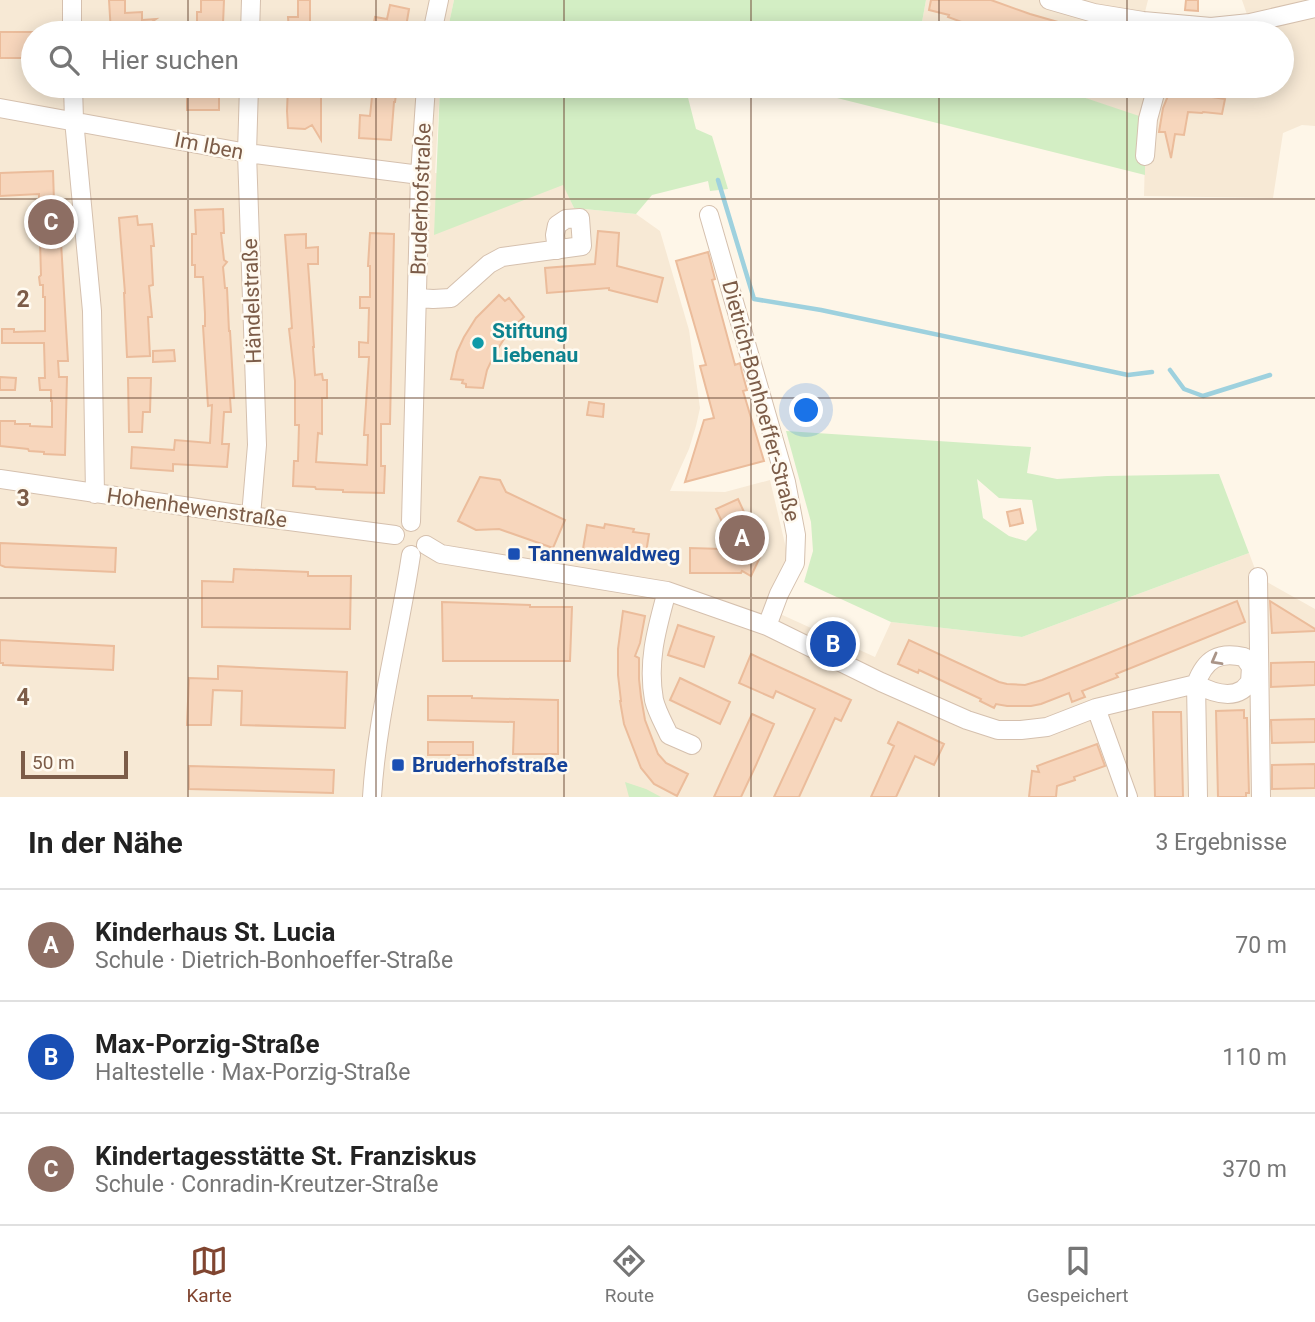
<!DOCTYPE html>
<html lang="de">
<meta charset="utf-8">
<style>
:root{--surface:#fff;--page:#f2f2f2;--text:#222;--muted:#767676;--line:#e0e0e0;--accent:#804530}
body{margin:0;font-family:Roboto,sans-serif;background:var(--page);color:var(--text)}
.scale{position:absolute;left:21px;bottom:18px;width:107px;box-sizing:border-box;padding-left:7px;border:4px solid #7c5c48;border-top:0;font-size:19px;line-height:24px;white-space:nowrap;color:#7c5c48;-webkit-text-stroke:5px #fffaf0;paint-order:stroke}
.you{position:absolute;left:807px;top:411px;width:24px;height:24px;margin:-18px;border:5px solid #fff;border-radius:50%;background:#1a73e8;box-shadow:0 0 0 10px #1a73e833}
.badge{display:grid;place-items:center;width:46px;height:46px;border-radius:50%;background:var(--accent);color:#fff;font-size:23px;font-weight:700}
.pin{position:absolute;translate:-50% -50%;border:4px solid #fff;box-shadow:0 2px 7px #0006}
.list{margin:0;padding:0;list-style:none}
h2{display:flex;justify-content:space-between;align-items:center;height:91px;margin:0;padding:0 28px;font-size:30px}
h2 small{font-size:23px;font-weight:400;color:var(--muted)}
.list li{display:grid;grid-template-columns:46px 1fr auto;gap:21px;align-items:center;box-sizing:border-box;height:112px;padding:0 28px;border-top:2px solid var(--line)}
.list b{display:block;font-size:26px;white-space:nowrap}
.list p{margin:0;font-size:23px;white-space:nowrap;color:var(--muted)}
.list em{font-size:23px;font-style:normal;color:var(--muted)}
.icon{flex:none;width:38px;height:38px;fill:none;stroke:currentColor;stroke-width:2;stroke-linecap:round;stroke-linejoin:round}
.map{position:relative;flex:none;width:1315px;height:797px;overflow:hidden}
.search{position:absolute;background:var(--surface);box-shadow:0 4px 18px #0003;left:21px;right:21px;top:21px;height:77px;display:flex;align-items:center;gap:18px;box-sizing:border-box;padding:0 24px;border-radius:38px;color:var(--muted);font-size:26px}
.sheet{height:427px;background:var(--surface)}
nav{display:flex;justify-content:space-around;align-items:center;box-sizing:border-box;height:98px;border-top:2px solid var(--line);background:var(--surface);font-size:19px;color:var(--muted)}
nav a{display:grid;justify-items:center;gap:4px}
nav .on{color:var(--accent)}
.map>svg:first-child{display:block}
</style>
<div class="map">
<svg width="1315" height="797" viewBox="0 0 1315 797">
<rect width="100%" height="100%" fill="#fef6e8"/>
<path fill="#f7e9d5" d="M0,0H454L447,33H33V86H440L435,173L563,184L574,208L636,214L660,231L689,330L700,408L696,426L689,449L670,491L725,492L770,480L793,578L778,613L875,657L891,622L1022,637L1249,553L1258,577L1315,609V797H0Z
M926,0H1148L1143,20L1250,23L1242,0H1315V126L1302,125L1283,133L1273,198L1144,196L1145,156L1148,120L1050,86H1282V33H920Z"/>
<path fill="#d3eec4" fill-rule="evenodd" d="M454,0H926L920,33H447Z
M440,86H685L696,129L712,136L728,189L710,191L708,181L652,195L636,214L574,208L563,185L434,235Z
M789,86H1050L1148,119L1145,156V175Z
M786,431L1031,447L1027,473L1057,479L1107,476L1219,474L1249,553L1022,637L891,622L804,582L813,551L811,522ZM977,479L999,498L1032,500L1037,530L1026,541L1009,536L983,518Z
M625,782L646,789L661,797H629Z"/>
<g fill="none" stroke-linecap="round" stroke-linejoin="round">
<path stroke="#9ed1de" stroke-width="4.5" d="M718,180L754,299L821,310L1128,375L1152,372
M1170,370L1184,389L1203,396L1270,375"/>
</g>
<path fill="#f7d6bc" stroke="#ebbc9b" stroke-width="2" d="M109,0H125V13L142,12V20L156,19L136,33H111Z
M201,0H224L223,24H197V12H201Z
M298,0H310V33H289L288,17H298Z
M931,0H991L1030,14L1086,30V33H976L978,28L948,17L949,15L929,10Z
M1186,0H1198V11L1185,10Z
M390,5L409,9L405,33H372L375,17L387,19Z
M0,32H33V58H0Z
M187,86H199V90H219V110H187Z
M288,86H310V88H321V140L312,125L305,129L288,128L287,111Z
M379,86H397L395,102H394L391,140L359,138L360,115L370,116L373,87H379Z
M1172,86H1207L1205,96L1225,99L1222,114L1203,112L1202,113L1188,112L1184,135L1175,134L1171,158L1165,132H1159L1163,108Z
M53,171L54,202H64L63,242H61L68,361H58L59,377H67L65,455L44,454V452L29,451L28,449L0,446V421H15V424H30V426L52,427V401H51V390H40L39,378H45L44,343H2V329H14V332L45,331V297H43V285H40L39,277L41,275L40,241H38L39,194L0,196V173Z
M223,209L224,233H221L224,260L227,262L223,267L224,277L225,288H227L229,331H230L234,398H230L231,412H224L222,444H229L227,467L173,464V471L131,468L132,447L174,450L175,440L210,443L212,405L208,406L203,326H205V314L203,277H195V265H192V234H196L195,210Z
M137,216L138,225L152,224L154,246H151L153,285L149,286L152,317H148L150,356L127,357L124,293H125L119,218Z
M598,231L619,233L617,266L663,278L657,302L609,290V288L547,293L545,268L595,264Z
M370,233L394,234L390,424H381V466H385L384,493L343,492V490L316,489L315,487L293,486L294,461H298L299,425H295V381L289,329L292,328L285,235L306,234V248L318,247V264H308L314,347H313L315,375L322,374L323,380H327V398H322V434L318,433L316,462L367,465L368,435H364L369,357H359V342L368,343L369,308H360V297H370V266H368Z
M708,252L715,279L712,280L735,365L740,363L742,372L747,390L743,391L764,461L685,482L704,420L714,418L700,366L706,365L676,261Z
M499,295L505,301L509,298L524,317L510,330L495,353L487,370L483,388L466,387V384L462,383L463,380L451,379L457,352L464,337L476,318Z
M174,350L175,361L153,362V351Z
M0,377L16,378L15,390H0Z
M128,378H151L150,412H143L142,432H129Z
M589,402L604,404L603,417L587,415Z
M480,477L500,480L506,492L565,520L553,548L499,529L476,530L458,521Z
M738,499L757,540L755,543L765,547L751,576L742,571L741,573H690V548L723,549L729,537L716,509Z
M1020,509L1023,523L1010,526L1007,512Z
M605,524L634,529L633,532L649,534L645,559L624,556L623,558L606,556L607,553L583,549L587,525L604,528Z
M0,543L116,548L115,572L5,567L0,565Z
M234,569L308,572V576H351L350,629L202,627V581L233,582Z
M1237,601L1245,622L1116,674L1118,677L1082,691L1085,697L1072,702L1069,693L1041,704L1031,706H1007L996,704L994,708L980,701L981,699L919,670L918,673L898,664L909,640L999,682L1007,684L1025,685L1042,680Z
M1270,601L1315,629V631L1272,633Z
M442,602L530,605V607H572L570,661H443Z
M623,611L645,616L640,643L635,656L639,658V679L641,697L645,720L658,754L666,763L688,774L677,796L654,784L641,768L624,724L620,701H621L618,675V649Z
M678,625L714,637L704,667L668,655Z
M0,640L114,646L113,670L3,665V663H0Z
M751,654L851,700L841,721L835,718L799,797H774L815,709L776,691L773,698L739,683Z
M1307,662H1315V685L1271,687V663Z
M218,666L347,672L345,728L241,725L242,691L213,690L211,725H187L189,678L218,679Z
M680,678L730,702L720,724L670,700Z
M428,696H472V698L558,700V754H513L514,722L428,720Z
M1244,710V718H1247L1249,793H1246V797H1218L1216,711Z
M1153,712H1181L1183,797H1155Z
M752,714L774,724L756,765L741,797H714Z
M1315,719V742L1272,743L1271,720Z
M898,722L944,744L934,765L915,756L896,797H871L894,746L888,743Z
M428,742H473V755H428Z
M1097,744L1105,766L1074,777L1075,780L1057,786L1056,797H1029L1032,771L1039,772L1037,766Z
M1315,764V788L1272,789V765Z
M189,766L334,770L333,793L189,789Z"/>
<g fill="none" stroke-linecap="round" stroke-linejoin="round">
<g stroke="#d5c0ae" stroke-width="20">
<path id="minor" d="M72,0V33
M1049,0L1094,13L1143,21L1211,27L1250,23L1315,8
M250,33L251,0
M432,33L439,0
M73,86L74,120L92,311L95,494
M249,86L247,153L257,445L251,516
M0,108L247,153L420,175
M1145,156L1148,119L1157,86
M709,215L786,482L796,535L795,563L779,594L767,626
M418,298L433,299L451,298L489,264L502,257L582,246L580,218L566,219L557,225L555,235L557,250
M0,479L251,516L395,535
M411,522L420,175L426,86
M426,545L441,554L667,591L767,626L881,682L967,720L998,730H1021L1047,727L1096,708L1196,684C1209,691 1228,699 1242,690C1245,688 1248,684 1250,682L1251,667L1244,657C1219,651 1205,659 1196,684L1198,797
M1258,577L1261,797
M667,591C657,628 647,661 654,700C657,712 664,724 669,735L692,745
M1096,708L1128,797
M372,797C377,715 399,636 411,555"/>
</g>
<use href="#minor" stroke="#fff" stroke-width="18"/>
</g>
<defs><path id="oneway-chevron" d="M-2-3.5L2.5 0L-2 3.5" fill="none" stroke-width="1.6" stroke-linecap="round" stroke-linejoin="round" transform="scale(1.75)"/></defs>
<use stroke="#aa9588" href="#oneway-chevron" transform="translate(1216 660) rotate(151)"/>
<path fill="none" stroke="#7c5c48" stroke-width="2" stroke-opacity="0.55" d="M188,0V33M376,0V33M564,0V33M751,0V33M939,0V33M1127,0V33M188,86V797M376,86V797M564,86V797M751,86V797M939,86V797M1127,86V797M0,199H1315M0,398H1315M0,598H1315"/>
<circle fill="#0f9aa8" stroke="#fffaf0" stroke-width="2.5" cx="478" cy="343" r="7"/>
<g fill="#1a4fb4" stroke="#fffaf0" stroke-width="2.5">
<rect x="507" y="547" width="14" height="14" rx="3.5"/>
<rect x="391" y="758" width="14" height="14" rx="3.5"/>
</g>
<g text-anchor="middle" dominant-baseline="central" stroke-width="5" stroke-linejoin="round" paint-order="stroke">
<g font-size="21" fill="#7c5c48" stroke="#fffaf0">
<text transform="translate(209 146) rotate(11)">Im Iben</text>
<text transform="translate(421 199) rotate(-88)">Bruderhofstraße</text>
<text transform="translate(252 301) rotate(-92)">Händelstraße</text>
<text transform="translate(761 401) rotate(75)">Dietrich-Bonhoeffer-Straße</text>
<text transform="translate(197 508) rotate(8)">Hohenhewenstraße</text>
</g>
<g font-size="21" font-weight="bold" fill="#0d838f" stroke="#fffaf0" text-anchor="start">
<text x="492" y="331">Stiftung<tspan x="492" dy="24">Liebenau</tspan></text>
</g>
<g font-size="21" font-weight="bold" fill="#164399" stroke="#fffaf0" text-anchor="start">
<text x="528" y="554">Tannenwaldweg</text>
<text x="412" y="765">Bruderhofstraße</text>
</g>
</g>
<g font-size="23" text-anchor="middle" font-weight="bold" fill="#7c5c48" stroke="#fffaf0" stroke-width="5" stroke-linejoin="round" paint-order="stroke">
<text x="23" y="307">2</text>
<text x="23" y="506">3</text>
<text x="23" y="705">4</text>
</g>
</svg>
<div class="scale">50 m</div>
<div class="you"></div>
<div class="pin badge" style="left:742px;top:538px;background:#8d6e63">A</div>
<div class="pin badge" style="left:833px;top:644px;background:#1a4fb4">B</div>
<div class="pin badge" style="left:51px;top:222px;background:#8d6e63">C</div>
<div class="search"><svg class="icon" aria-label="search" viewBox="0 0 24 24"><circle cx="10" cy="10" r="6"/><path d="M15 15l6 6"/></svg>Hier suchen</div>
</div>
<section class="sheet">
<h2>In der Nähe<small>3 Ergebnisse</small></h2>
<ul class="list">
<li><span class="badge" style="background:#8d6e63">A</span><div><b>Kinderhaus St. Lucia</b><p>Schule · Dietrich-Bonhoeffer-Straße</p></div><em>70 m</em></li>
<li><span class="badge" style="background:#1a4fb4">B</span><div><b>Max-Porzig-Straße</b><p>Haltestelle · Max-Porzig-Straße</p></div><em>110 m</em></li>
<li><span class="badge" style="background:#8d6e63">C</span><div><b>Kindertagesstätte St. Franziskus</b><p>Schule · Conradin-Kreutzer-Straße</p></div><em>370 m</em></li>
</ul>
</section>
<nav>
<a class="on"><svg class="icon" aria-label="map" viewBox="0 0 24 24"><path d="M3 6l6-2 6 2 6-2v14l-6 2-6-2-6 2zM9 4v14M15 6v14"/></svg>Karte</a>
<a><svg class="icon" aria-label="directions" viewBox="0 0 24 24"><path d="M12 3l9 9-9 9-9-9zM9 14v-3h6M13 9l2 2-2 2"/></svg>Route</a>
<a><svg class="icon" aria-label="saved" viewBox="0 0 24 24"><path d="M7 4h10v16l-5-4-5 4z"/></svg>Gespeichert</a>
</nav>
